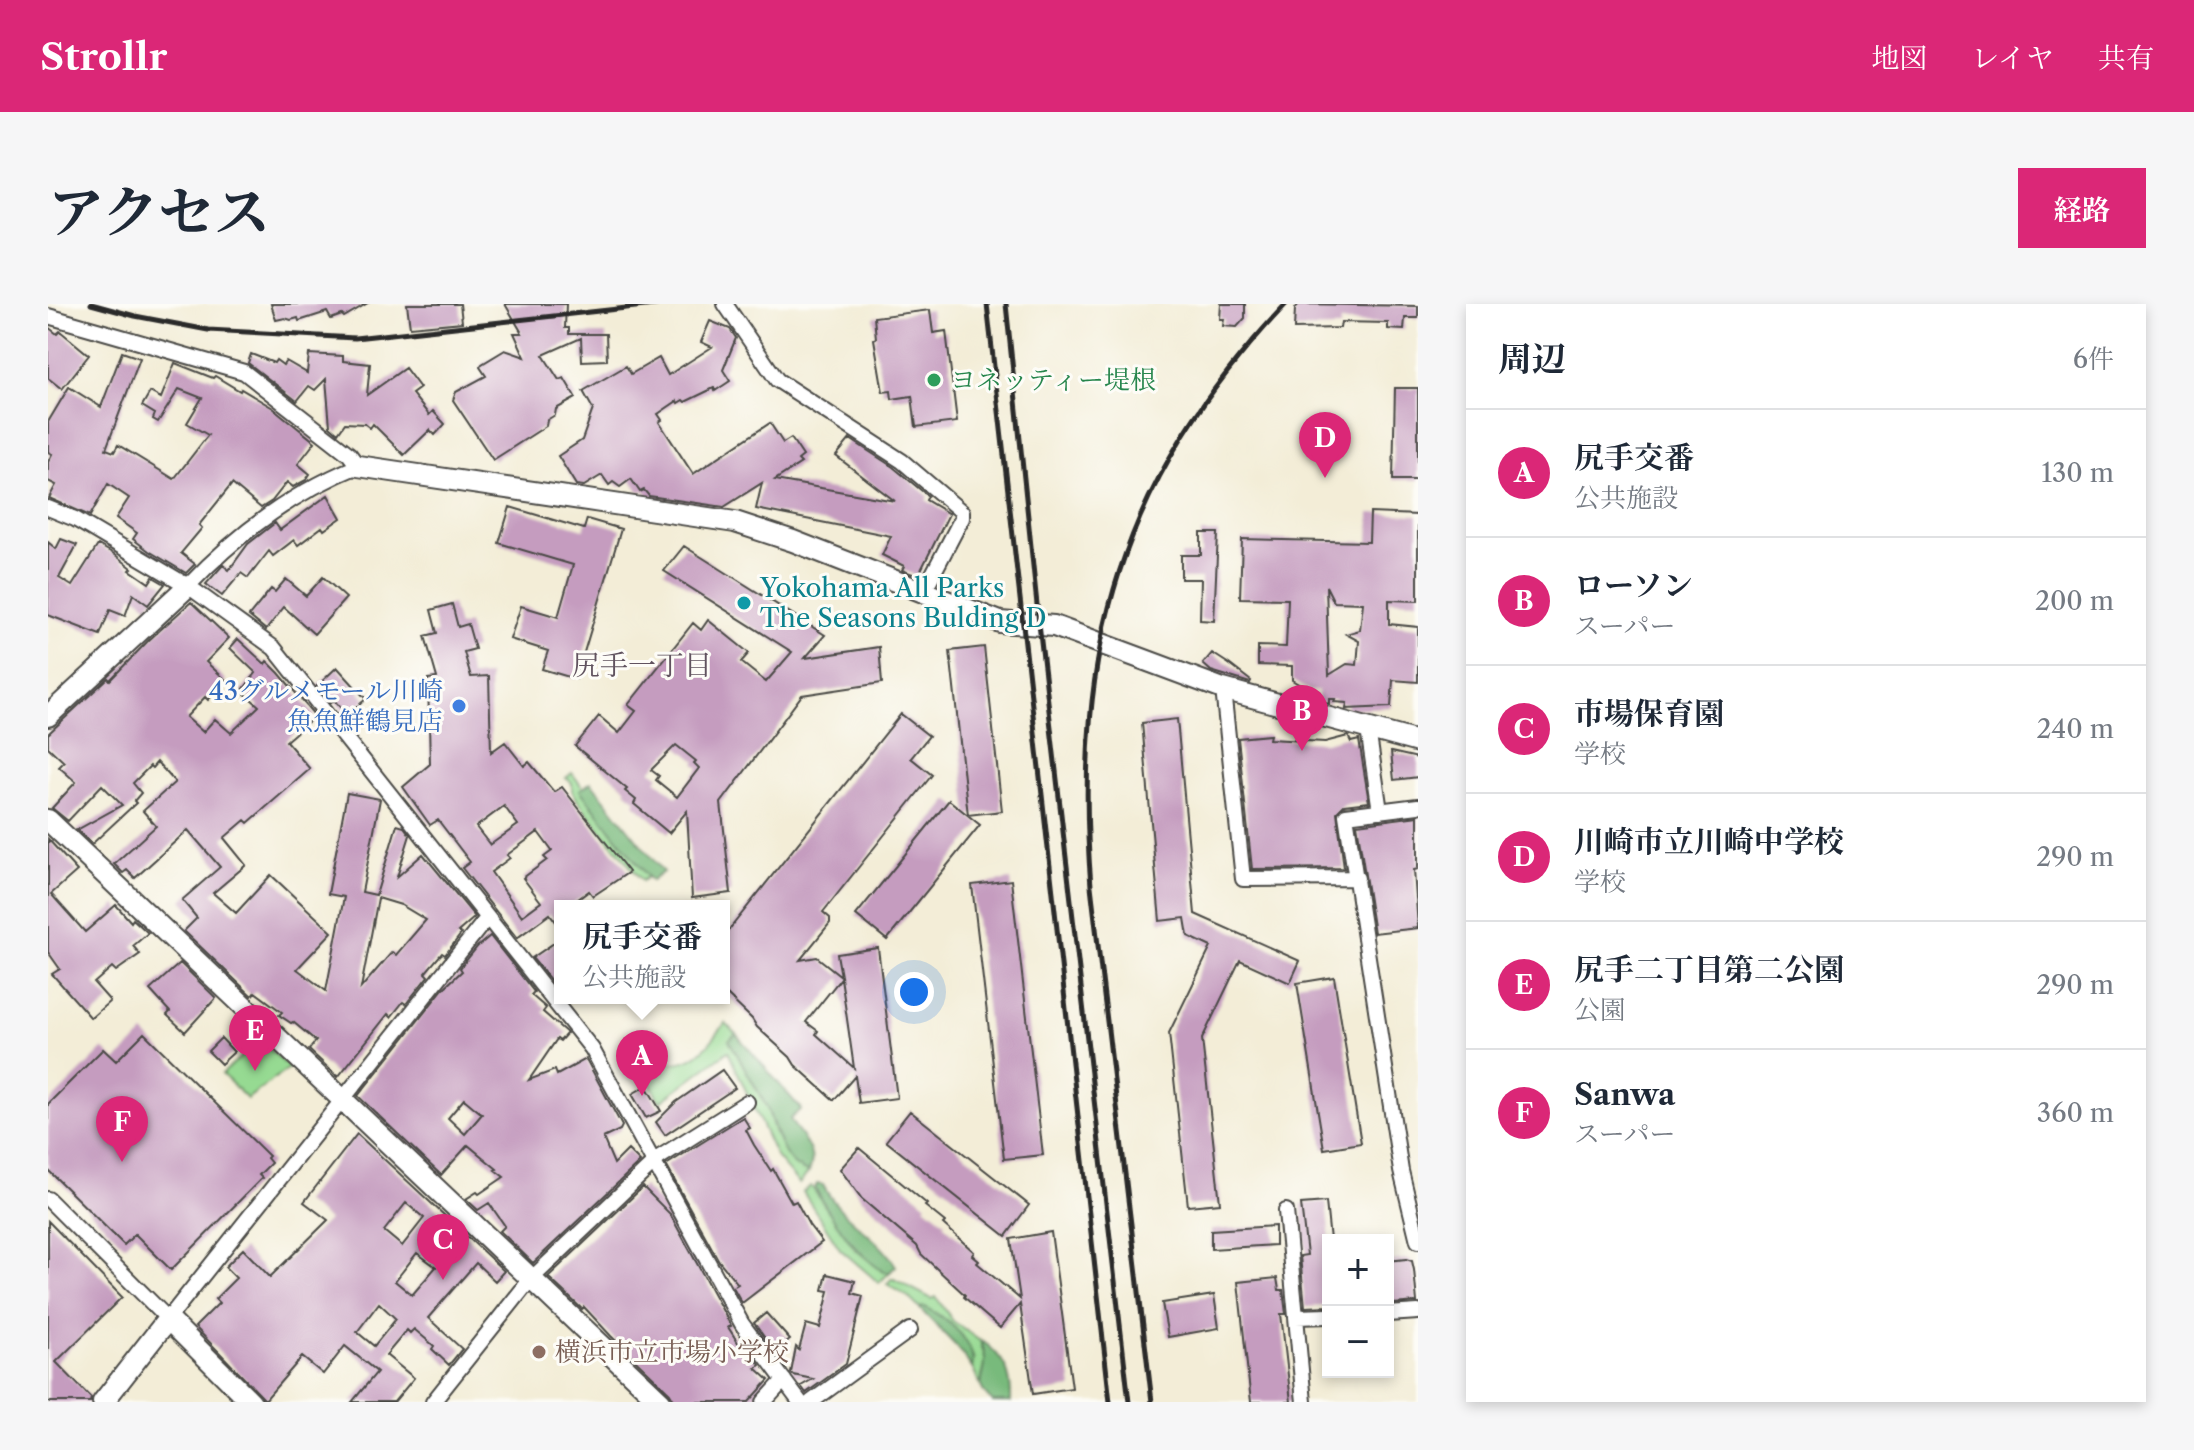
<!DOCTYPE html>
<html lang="ja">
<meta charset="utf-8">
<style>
:root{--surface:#fff;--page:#f6f6f7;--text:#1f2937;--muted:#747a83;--line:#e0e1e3;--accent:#db2777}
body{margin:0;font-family:"Libre Caslon Text","Noto Serif JP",serif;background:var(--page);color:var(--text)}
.controls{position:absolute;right:24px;bottom:24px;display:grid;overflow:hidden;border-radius:0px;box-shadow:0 4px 12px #0003}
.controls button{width:72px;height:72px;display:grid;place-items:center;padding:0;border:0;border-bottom:2px solid var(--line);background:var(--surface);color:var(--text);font:40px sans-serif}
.you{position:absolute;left:866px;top:688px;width:28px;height:28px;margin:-20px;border:6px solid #fff;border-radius:50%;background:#1a73e8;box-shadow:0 0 0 12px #1a73e833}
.badge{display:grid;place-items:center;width:52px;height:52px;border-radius:50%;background:var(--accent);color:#fff;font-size:26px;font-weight:700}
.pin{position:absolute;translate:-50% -66px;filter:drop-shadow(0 2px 4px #0008)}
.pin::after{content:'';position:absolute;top:42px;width:28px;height:24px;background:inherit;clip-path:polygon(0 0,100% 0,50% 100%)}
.popup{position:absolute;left:506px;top:596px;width:176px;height:104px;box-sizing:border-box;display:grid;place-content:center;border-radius:0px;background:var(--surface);filter:drop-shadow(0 2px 6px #0005);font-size:26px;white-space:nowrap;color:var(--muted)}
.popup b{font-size:30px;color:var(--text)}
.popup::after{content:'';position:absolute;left:50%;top:100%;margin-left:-16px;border:16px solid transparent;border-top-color:var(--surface)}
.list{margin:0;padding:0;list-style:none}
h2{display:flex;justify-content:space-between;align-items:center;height:104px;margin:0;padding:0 32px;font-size:34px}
h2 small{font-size:26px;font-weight:400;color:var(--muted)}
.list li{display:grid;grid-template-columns:52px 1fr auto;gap:24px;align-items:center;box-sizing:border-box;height:128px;padding:0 32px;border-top:2px solid var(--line)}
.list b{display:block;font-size:30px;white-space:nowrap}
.list p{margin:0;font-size:26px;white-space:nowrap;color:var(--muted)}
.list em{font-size:26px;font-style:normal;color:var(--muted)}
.map{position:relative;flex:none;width:1370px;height:1098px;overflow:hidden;border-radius:0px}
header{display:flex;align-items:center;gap:48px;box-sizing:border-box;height:112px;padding:0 40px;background:var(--accent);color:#fff}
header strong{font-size:38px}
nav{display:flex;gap:44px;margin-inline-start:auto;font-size:28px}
.intro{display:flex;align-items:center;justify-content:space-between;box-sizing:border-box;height:192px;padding:0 48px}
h1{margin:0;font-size:56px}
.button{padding:20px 36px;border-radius:0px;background:var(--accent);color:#fff;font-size:28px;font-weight:700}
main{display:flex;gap:48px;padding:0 48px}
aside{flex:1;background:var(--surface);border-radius:0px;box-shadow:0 4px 12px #0003}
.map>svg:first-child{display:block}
</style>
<header>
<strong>Strollr</strong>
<nav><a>地図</a><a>レイヤ</a><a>共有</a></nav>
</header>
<div class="intro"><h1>アクセス</h1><a class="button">経路</a></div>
<main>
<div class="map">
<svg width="1370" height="1098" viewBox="0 0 1370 1098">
<rect width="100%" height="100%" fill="#fdfcf7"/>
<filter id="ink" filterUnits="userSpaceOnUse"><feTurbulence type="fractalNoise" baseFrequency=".0125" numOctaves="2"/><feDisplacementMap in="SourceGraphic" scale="16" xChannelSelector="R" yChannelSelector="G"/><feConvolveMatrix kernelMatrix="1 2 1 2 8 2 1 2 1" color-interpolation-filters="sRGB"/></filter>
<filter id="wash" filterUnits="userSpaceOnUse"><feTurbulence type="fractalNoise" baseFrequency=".006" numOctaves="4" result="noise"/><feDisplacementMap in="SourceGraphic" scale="32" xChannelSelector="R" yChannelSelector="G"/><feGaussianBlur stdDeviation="1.8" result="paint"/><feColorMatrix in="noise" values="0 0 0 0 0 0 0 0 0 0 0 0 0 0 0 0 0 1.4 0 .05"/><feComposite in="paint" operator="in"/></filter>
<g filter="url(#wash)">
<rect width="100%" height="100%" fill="#f3edd7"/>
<path fill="#96da92" stroke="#60825e" stroke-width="2" d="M524,469L535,484L533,486L600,572L594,577L530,497L524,486V479L518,474Z
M677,719L688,730L681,736L719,804L727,830L755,866L761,868L751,880L728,853L680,747L612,798L596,768C614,757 614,761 633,758C653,754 665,735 677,719Z
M212,736L241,764L199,795L174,770Z
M763,882L807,945L835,968H842L831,979L792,945L755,888Z
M844,974L884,995L888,993L905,1017L932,1037L938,1058L932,1080L924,1064L926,1054L906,1025L877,1003L871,1004L860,993L839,980Z"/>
<path fill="#78ba7c" stroke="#527254" stroke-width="2" d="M543,478L615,568L603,577L532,486Z
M688,730L753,805L742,815C750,832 771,846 761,868C732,862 729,824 718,802C707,780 693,758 681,736Z
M769,880L775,881C792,915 829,930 848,962L842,968H835C805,945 785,917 767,884Z
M877,1003C898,1014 930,1038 924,1064L909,1043L871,1004Z
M933,1036C956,1052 964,1069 963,1098H945C924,1081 938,1076 937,1055C937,1048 934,1041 933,1036Z"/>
<g id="blocks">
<path fill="#c59cbf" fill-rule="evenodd" d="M223,0H318L296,13L294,11L283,15L279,8L251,17L250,14L243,16L237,14L228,16Z
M359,0H412L414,18L362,23Z
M457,0H518L517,24H521V30H558L559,56L534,57L533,34L495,51L511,76L516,74L528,94L508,105L507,111L499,116L498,122L445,156L405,96L408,88L438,72L432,63L434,60L457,46L477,53L466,29H474Z
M1173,0H1197V14L1189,23L1175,22L1176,15H1172Z
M1251,0L1370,2V14H1357L1356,26L1340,25V19L1293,18L1292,24L1246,25L1247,5Z
M882,6L885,29L898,27L909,118L868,123L864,92L844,95L843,87L835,88L826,35L828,34L826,13Z
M662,17L682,25L688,34L675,66L682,77L667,87L666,84L637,98L635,96L630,99L629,97L610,110L614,116L611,118L645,170L722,119L735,139L743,134L755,152L750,156L753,159L727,176L847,197L788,152L802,135L845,163L880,192L878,196L901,210L870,272L854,266L856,262L834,251L843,232L708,205L714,179L676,203L601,192L596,186L592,188L583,175L572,183L565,178L561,181L554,171L536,182L528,181L510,152L534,136L545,105L535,87L578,62L583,70L611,54L620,71L625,68L664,43L653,38Z
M0,23L9,30L12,27L41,51L14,85L0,74Z
M74,48L92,54L58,145L66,148L70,141L126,175L160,131L139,119L154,94L131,85L110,118L105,115L107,110L94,102L102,88L113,94L127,59L165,74L167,72L192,87L193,85L225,104L267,138L250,160L262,170L258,176L245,183L239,178L224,197L213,204L184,180L151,221L154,224L133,249L147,260L138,269L101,247L85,235L89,229L68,214L81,194L60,180L42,212L1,194L8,181L0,177V158L4,150L0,148V118L21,83L53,103Z
M203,50L226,59L228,56L235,61L238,57L259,69L261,50L295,52V57L322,60L319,91L357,64L372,84L364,90L381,111L385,107L397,120L387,131L382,126L356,151L325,120L322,124L317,120L297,119L290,129L282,122L278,75L267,86L261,82L249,97L200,59Z
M1347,84H1370V176H1345Z
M280,191L293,214L276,226L274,223L250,241L246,236L225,252L221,247L200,274L193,269L174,292L158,280L175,261L181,266L200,240L227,219L232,226Z
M462,203L536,225L539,215L573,225L528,375L494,365L500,347L462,335L473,302L510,313L525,261L451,239Z
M1322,209L1370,211V297L1341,296V320L1370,323V378L1345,376L1343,403L1298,405L1299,399L1286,398L1287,395H1281V400L1270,397V387H1262L1244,376V362L1210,361V342L1238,343L1240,295L1192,294L1194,235L1321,238ZM1278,282L1286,298L1315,299L1312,326L1298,330L1311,337L1309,361L1299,360L1281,371Z
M1153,229H1170L1166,317L1152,316L1153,275H1133V251H1153Z
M13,235L29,241L11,274L24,282L50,241L66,250L84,264L82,266L101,279L105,273L117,280L100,301L85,290L77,312L62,306L52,331L0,311V238L8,245Z
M636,242L777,331L757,354L831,343L834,379L754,391L673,499L683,589L644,594L639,507L621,529L586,500L588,496L577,487L579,485L527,442L551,412L571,429L588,407L580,401L645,319L653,326L660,316L701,349L693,358L718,378L744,348L616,267ZM628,441L648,457L646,459L651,464L629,493L608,476L611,472L603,466Z
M275,273L298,294L266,330L236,303L218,326L201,312L223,285L227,288L238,275L258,292Z
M143,298L181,334L158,358L178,376L160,396L157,393L138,413L155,428L167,415L183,429L211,402L194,387L208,369L182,344L190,335L217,360L219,357L231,369L267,412L238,437L262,465L200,519L197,516L176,534L198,561L165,589L188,609L223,571L284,628L249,665L278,687L296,593L280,590L299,489L332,495L314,588L328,591L349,521L356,523L362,531L349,573L375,550L427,613L410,628L413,630L397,651L394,649L377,669L380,672L358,700L355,698L343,713L340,710L290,773L261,746L268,737L245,718L243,719L231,711L234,708L207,688L204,692L136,627L149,614L134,596L172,563L140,526L87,574L79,566L75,569L66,560L108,522L95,507L127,478L109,458L104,464L102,462L85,479L93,489L86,497L88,499L44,540L29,526L74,501L54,481L20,517L4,504L28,478L11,463L16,458L0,443V430L60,374L62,376L101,336ZM330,594L353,601L378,616L348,651L344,648L313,684Z
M404,300L410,323L420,320L427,345L416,348L423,373L441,372L443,448L457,438L476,462L481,458L506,488L514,483L581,568L545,592L541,587L521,602H512V623L502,610L469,634L414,564L422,558L390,516L382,521L355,483L382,460L380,375L389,374L377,332L389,329L383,306ZM456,502L470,521L442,541L428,523ZM490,528L504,547L496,553L499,556L475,574L493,598L474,612L443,568L462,554L459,551Z
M936,343L954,507L920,511L902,347Z
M1164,349L1181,360L1203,377L1202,379L1163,367L1155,360Z
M289,363L318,395L299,411L286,396L282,399L269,382Z
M853,410L881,432L863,454L884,471L775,608L782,614V619L752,656L769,653L793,672L789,650L830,644L849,794L811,799L807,772L786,796L747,761L742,753L709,723L704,715L676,688V632ZM793,674L795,687L806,764L768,730L770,727L758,718Z
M1129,415L1147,610L1252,657L1242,679L1192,656L1154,735L1172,899L1140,902L1121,729L1163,643L1140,632L1137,614L1112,617L1094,419Z
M1222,431L1221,435L1277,438L1300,432L1303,438L1311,436L1321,498L1296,501L1289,508L1296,564L1204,565L1190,434Z
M1343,448L1370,454V473L1346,476Z
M901,496L932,521L839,636L808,611Z
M1370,512V565L1366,566L1370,624L1326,629L1309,520Z
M0,535L29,567L3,590L37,628L68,601L83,618L85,615L100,629L85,642L92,650L68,667L64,663L46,679L62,697L43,714L4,670L12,665L0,648Z
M963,576L995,851L956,855L924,581Z
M442,632L486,688L483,691L498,704L495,708L519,729L512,737L509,735L481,776L507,766L509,771L538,755L574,822L572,826L555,834L566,860L580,846L592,858L485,959L452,927L457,922L441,899L430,906L418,895L429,888L431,890L456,873L447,866L449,865L420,841L393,871L310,792L395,685L414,667L412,664L429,643ZM416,795L434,810L417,830L400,814Z
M512,635V670L503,677L484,654Z
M132,659L168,694L137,728L119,711L122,708L102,686Z
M1286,673L1313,839L1276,845L1249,679Z
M96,729L221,852L219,854L223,859L211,871L214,874L123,966L87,930L76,941L0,866V800L55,745L68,757Z
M173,734L186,748L173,760L160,747Z
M674,766L687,784L617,831L608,818L628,798Z
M598,782L613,807L598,814L584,790Z
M862,807L981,901L958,932L838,837Z
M695,813L702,824L698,826L706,841L723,867L725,865L744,899L748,897L761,921L774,938L694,999L685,983L690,980L671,957L618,861Z
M309,830L456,967L447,977L428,959L380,1014L414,1045L401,1061L384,1045L386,1042L366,1025L362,1029L359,1026L338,1051L366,1074L346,1098H304L329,1068L297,1042L275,1070L254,1053L217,1096L147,1023L171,999L167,995L188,974L177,963L195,945L222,973L280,916L256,898ZM358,899L376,914L354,942L336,927ZM369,949L388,963L364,991L347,977ZM331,999L348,1015L326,1042L309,1028Z
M811,844L879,900L877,902L897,918L895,920L926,948L924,951L931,957L929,959L972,995L963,935L1003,928L1024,1084L985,1090L972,1000L952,1024L916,993L917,991L873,950L869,942L814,895L792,865Z
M595,883L622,910L683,1022L680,1023L698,1051L702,1047L712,1061L708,1064L721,1076L701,1098H627L622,1089L563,1032L536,1003L534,1005L500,973Z
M1278,898L1282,936H1280V1002L1257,1003L1252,952L1259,951L1253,900Z
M0,917L74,993L8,1058L43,1094L42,1098H0Z
M1227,922V941L1163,945V926Z
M1358,955L1364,957L1366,966L1369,998L1345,1000L1344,983L1340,984V957Z
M779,970L807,977L804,989L815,992L798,1060L758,1089L753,1082L765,1075L745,1071L743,1069L748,1043L751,1046L758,1020L772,1024L781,987L775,986Z
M1229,974L1231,986H1235L1238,1010H1233L1243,1098H1203L1190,978Z
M1166,991L1171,1024L1120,1033L1114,999Z
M718,1009L742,1036L727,1048L706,1019Z"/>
</g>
</g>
<g filter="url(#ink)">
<use href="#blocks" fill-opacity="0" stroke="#494845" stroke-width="2"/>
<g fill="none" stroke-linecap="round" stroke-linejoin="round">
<g stroke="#494845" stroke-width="18">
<path id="street" d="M677,0L729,76L854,157L914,208V214L876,287
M0,12L196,68L301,150L310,162C243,189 189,230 140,282
M0,204L27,215L140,282L226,344L544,745L694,1020L752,1098
M1175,385L1195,575L1309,574
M1320,425L1332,507
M1370,502L1298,511L1353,867L1370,937
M0,895L120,1015L439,614
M1238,907L1256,1098
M1340,1010L1370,1008
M1248,1013L1280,1012
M385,1098L482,976L612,853L699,798
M716,1098L736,1076
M763,1098L862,1026"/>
</g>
<g stroke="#494845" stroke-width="24">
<path id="secondary" d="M310,162L687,218L745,237L952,318L1006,322L1175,385L1370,438
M0,412L140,282
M0,516L613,1098
M55,1098L120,1015L203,1098"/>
</g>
<use href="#street" stroke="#fff" stroke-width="14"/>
<use href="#secondary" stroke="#fff" stroke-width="20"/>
<path stroke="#2b2b2b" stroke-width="5" d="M43,0L87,12L160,26L307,34L615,0
M939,0L1062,1098
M958,0L991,320L1081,1098
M1104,1098L1043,582C1024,345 1073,174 1238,0"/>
</g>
</g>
<circle fill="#2e9e5b" stroke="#fdfcf7" stroke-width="3" cx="886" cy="76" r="8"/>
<circle fill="#0f9aa8" stroke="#fdfcf7" stroke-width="3" cx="696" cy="299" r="8"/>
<circle fill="#3f7fe0" stroke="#fdfcf7" stroke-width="3" cx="411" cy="402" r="8"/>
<circle fill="#8d6e63" stroke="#fdfcf7" stroke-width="3" cx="491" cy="1048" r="8"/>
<g text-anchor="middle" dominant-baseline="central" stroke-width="6" stroke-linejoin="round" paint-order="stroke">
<g font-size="26" fill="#27864d" stroke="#fdfcf7" text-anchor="start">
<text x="902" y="76">ヨネッティー堤根</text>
</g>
<g font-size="26" fill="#0d838f" stroke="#fdfcf7" text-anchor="start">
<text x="712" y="284">Yokohama All Parks<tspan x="712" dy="30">The Seasons Bulding D</tspan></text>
</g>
<g font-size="26" fill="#366cbe" stroke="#fdfcf7" text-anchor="end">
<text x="395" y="387">43グルメモール川崎<tspan x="395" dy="30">魚魚鮮鶴見店</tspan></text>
</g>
<g font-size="26" fill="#785e54" stroke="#fdfcf7" text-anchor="start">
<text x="507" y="1048">横浜市立市場小学校</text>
</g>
<g font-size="28" fill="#61535f" stroke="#fdfcf7">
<text x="594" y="361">尻手一丁目</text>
</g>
</g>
</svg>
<div class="controls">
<button>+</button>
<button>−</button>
</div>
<div class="you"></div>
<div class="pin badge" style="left:594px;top:792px">A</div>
<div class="popup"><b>尻手交番</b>公共施設</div>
<div class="pin badge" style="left:1254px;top:447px">B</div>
<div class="pin badge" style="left:395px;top:976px">C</div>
<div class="pin badge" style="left:1277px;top:174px">D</div>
<div class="pin badge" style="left:207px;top:767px">E</div>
<div class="pin badge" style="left:74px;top:858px">F</div>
</div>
<aside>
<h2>周辺<small>6件</small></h2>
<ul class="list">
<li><span class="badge">A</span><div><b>尻手交番</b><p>公共施設</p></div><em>130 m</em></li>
<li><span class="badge">B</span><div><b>ローソン</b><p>スーパー</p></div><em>200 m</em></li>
<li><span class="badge">C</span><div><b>市場保育園</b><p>学校</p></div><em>240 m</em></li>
<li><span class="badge">D</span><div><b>川崎市立川崎中学校</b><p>学校</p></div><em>290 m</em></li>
<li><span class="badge">E</span><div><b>尻手二丁目第二公園</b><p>公園</p></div><em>290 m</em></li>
<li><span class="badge">F</span><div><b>Sanwa</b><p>スーパー</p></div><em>360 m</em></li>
</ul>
</aside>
</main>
